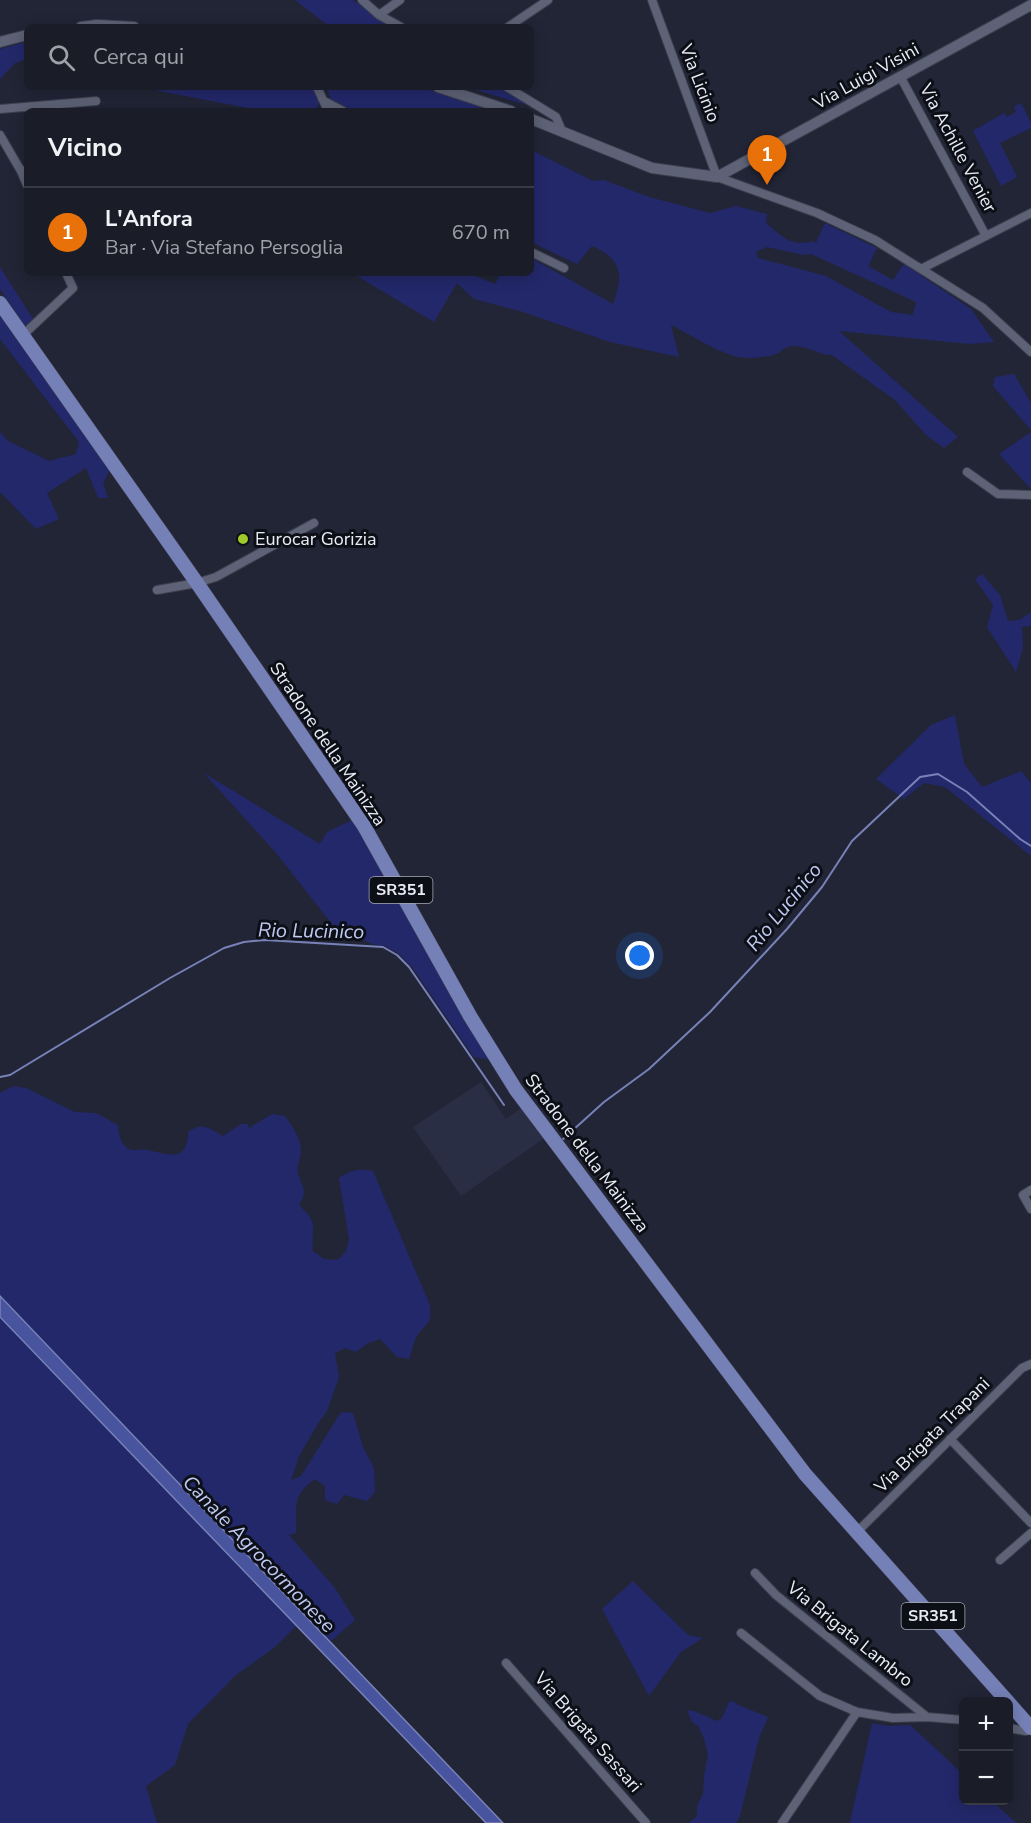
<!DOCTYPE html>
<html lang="it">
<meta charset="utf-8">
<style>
:root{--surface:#1a1c28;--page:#272934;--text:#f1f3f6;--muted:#9fa1a8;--line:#383a45;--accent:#ea580c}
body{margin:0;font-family:"Nunito Sans",sans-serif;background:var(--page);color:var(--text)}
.controls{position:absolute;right:18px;bottom:18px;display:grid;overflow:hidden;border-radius:9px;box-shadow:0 3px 15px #0003}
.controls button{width:54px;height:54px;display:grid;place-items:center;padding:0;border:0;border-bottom:2px solid var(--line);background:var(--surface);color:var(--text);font:30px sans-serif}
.you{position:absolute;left:640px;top:956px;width:21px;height:21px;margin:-15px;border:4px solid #fff;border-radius:50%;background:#1a73e8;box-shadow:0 0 0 9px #1a73e833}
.badge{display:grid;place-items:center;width:39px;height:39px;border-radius:50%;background:var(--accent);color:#fff;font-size:20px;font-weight:700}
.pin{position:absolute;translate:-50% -50px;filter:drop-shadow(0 2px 3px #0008)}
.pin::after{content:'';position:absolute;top:32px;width:21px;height:18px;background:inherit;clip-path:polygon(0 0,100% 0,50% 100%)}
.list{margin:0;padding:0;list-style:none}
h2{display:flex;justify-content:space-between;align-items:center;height:78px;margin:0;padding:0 24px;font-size:26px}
h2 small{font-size:20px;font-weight:400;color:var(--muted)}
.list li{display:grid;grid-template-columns:39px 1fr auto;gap:18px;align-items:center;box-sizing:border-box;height:90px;padding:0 24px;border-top:2px solid var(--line)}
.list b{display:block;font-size:22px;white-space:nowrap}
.list p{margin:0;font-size:20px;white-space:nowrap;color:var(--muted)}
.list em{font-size:20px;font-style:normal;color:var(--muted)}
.icon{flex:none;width:33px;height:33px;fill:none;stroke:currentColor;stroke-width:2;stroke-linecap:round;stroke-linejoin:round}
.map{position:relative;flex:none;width:1031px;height:1823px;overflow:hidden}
.search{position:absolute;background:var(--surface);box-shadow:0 3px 15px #0003;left:24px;top:24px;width:510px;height:66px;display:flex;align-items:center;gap:15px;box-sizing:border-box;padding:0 21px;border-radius:9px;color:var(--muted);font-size:22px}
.panel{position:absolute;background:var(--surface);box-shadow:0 3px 15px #0003;left:24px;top:108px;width:510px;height:168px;border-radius:9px}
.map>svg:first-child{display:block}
</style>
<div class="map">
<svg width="1031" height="1823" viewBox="0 0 1031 1823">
<rect width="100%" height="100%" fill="#222536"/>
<path fill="#292e45" d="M481,1082L506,1119L521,1108L546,1137L461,1196L413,1127Z"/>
<path fill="#23286b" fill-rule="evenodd" d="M295,0H353L391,27H330Z
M27,42V59L15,63L0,79V49Z
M138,87H272L279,90L281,87H312L319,102L316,111H249L248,108Z
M326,87H418L502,111H353L331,99Z
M465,87H499L531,106Z
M1021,103L1031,123V128L1000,143L1017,177L1001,186L973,131L1004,113L1007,117L1016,112L1014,107Z
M531,150L593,181L604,180L649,197L710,213L736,206L767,214L766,223C780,235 792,248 812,241L816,243L825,223L877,248L868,266L893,280L904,264L971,309L994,342L970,344L839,331L958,437L944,448L925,434L895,400L832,355C819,355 807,345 792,346C785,346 782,352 776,354C769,357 759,357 752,358C727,360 694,336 671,325L679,357L610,342L520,311L474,299L457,283L434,322L352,273H468L495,284L501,273H531V258L613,304C620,283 625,267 605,253C600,250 598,248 592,246L577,264L531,242ZM767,247L804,255L811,254L916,302L913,315L891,312L826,276L758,258L756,252Z
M0,267L33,319L25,326L0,289Z
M0,309L111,468L103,483L108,498H98L86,468L47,493L59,519L36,529L0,492V432L8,441L49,461L76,454L79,442L0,339Z
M1014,374L1031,403V430L993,386L995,377Z
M1031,432V489L999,454Z
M982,574L1000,595L1008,621L1020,620L1031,612V626L1022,627L1023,648L1016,672L987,627L993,605L975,579Z
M955,715L964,764L982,787L1021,771L1031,783V856L945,787L924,783L904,799L876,779L931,725Z
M204,773L320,844L327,832L354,819L491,1060L474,1057L412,967L398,953L385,946L372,944L335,928L277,854Z
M13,1086L26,1088L75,1112L96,1113L118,1125C119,1134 119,1140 126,1147C132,1153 140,1148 148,1150C169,1155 188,1162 188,1132C202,1122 209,1128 223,1136L241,1124H248L249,1128L272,1114L285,1116C292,1126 301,1138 301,1151C301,1158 296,1167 298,1174C303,1189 308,1190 299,1205C321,1226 310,1226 313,1251L324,1259L337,1260L346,1252L349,1239L339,1178C351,1170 359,1168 373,1171L430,1305C432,1326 427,1321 417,1336C413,1342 412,1352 409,1359L397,1357L380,1339L368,1343L356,1352L345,1348L335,1353L339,1377L327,1411L319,1422L299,1456L291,1480L301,1476L341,1412L353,1413L363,1447L374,1468L375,1492L367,1501L344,1495L337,1504L325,1500V1486L315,1479C291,1496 297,1506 296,1533L289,1535L335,1588L355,1620L331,1641L0,1296V1093Z
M0,1317L296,1626L275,1647L236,1675L188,1724L175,1765L146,1786L157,1823H0Z
M633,1581L688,1635L703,1638L681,1652L649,1696L602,1609Z
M734,1701L736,1704L768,1717L759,1738L740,1816L736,1823H689L697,1816V1806L703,1794L704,1776L708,1754L703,1736L698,1726L692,1722L687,1710L694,1711L717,1721L722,1718L729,1702Z
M872,1723L887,1726L910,1725L963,1774L964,1800L992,1801L1016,1823H850Z"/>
<path fill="#48549d" stroke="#7882b8" stroke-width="1.5" d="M0,1296L503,1823H486L0,1317Z"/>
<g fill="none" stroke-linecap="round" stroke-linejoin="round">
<path stroke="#7882b8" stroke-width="2" d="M0,1077L10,1075L170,978L224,948L244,942L265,940L383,947L397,955L409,967L504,1105
M562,1140L604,1102L649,1069L710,1012L787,929L822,887L852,841L920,777L938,774L967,792L1020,839L1031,846"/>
<g stroke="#3c3f4d" stroke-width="10">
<path id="minor" d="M362,0L379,15L401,27
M652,0L717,177L817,213L875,240L983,308L1031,352
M379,15L400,0
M508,27L548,0
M900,76L986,236
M317,87L328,111
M507,87L556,117L562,131
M324,101L343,111
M0,109L96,101
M0,135L21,171
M27,170L21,171L27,185
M531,252L564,268
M921,269L1031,213
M23,335L73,288L66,273
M967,472L998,494L1031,495
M157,590L197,583L216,577L314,523
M1031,1190L1023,1195L1031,1209
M950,1439L1031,1523
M857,1532L1022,1368L1031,1364
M1000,1560L1031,1533
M755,1573L776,1595L927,1717
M741,1633L820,1696L857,1712L893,1718L927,1717L964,1720
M506,1663L646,1823
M1008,1728L1026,1731L1031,1728
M782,1823L857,1712"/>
</g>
<g stroke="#3c3f4d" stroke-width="12">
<path id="tertiary" d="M81,27L97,25L134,27
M0,42L27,35
M438,87L511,111
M531,119L652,168L717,177L1031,5"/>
</g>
<g stroke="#3c3f4d" stroke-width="15">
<path id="primary" d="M0,303L197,583L364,826L470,1016L516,1090L805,1474L1008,1702
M1008,1702L1031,1728"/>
</g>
<use href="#minor" stroke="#5e6276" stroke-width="8"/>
<use href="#tertiary" stroke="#5e6276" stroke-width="10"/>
<use href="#primary" stroke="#7580b7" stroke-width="14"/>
</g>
<circle fill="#9fca2c" stroke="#0d0f16" stroke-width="2" cx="243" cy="539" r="6"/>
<g text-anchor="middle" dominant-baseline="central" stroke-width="6" stroke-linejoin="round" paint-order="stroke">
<g fill="#0d0f16" stroke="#a7aab4" stroke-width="1.5">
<rect x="369.5" y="877" width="63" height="26" rx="4.5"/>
<rect x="901.5" y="1603" width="63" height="26" rx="4.5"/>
</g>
<g font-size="16" font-weight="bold" fill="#e9ecf7">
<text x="401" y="890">SR351</text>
<text x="933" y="1616">SR351</text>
</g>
<g font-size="18" fill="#e9ecf7" stroke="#0d0f16">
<text transform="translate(866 76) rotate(-29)">Via Luigi Visini</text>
<text transform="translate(700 83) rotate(69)">Via Licinio</text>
<text transform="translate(958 148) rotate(62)">Via Achille Venier</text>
<text transform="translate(328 744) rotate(56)">Stradone della Mainizza</text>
<text transform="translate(587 1153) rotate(53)">Stradone della Mainizza</text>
<text transform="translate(932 1435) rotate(-45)">Via Brigata Trapani</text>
<text transform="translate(850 1634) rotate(39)">Via Brigata Lambro</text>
<text transform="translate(588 1732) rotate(49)">Via Brigata Sassari</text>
</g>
<g font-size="18" fill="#e9ecf7" stroke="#0d0f16" text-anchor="start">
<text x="255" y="539">Eurocar Gorizia</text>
</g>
<g font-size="20" font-style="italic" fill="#bfc9f2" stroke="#0d0f16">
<text transform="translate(784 907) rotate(-51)">Rio Lucinico</text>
<text transform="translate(311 931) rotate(1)">Rio Lucinico</text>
<text transform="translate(259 1554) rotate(46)">Canale Agrocormonese</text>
</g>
</g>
</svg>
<div class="controls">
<button>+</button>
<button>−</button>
</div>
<div class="you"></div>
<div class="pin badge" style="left:767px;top:185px;background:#e8710a">1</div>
<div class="search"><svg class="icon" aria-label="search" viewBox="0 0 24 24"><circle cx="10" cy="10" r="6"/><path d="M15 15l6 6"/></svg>Cerca qui</div>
<section class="panel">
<h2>Vicino<small></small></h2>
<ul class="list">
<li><span class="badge" style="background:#e8710a">1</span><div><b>L'Anfora</b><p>Bar · Via Stefano Persoglia</p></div><em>670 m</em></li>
</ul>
</section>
</div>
